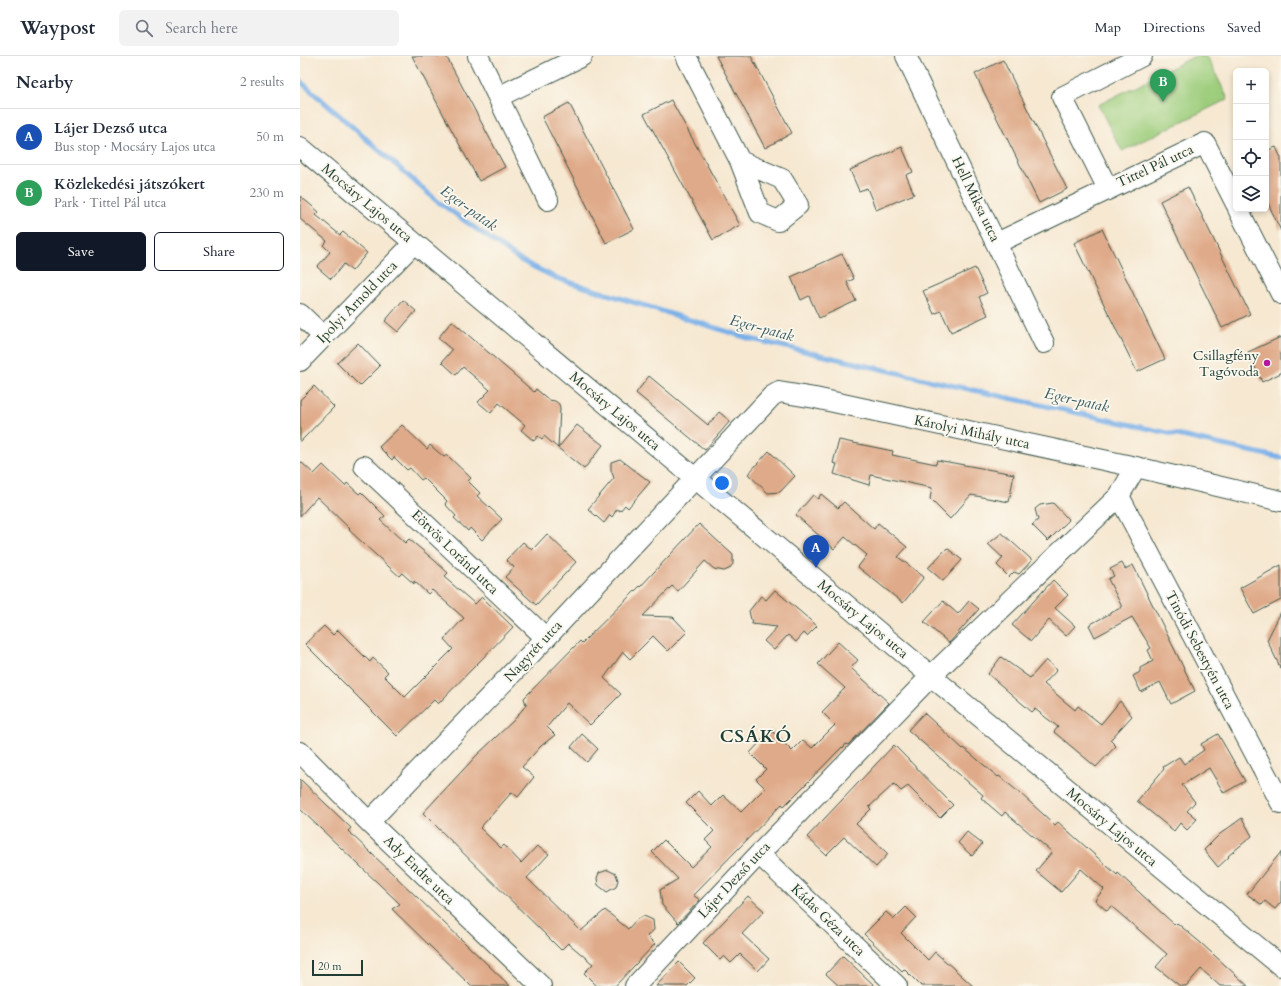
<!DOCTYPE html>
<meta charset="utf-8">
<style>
:root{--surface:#fff;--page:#f2f2f3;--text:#1f2937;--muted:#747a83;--line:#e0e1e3;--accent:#111827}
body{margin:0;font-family:Cardo,serif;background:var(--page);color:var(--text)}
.controls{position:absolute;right:12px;top:12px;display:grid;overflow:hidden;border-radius:6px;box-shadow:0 2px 6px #0003}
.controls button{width:36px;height:36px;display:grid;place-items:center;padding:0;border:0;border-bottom:1px solid var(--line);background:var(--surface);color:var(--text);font:20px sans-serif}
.scale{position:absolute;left:12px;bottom:10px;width:51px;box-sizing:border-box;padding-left:4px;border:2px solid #1f3d34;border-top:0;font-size:11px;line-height:14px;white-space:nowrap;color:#1f3d34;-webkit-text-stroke:3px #fbf7ec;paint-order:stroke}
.you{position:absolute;left:422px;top:427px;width:14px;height:14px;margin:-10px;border:3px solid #fff;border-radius:50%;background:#1a73e8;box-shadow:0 0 0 6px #1a73e833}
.badge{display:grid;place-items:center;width:26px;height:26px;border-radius:50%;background:var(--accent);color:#fff;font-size:13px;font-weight:700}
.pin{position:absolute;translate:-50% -33px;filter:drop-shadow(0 1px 2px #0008)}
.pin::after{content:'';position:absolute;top:21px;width:14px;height:12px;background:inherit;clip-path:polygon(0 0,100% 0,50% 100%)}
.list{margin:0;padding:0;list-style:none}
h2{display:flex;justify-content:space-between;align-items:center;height:52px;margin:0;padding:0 16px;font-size:17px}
h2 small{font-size:13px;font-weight:400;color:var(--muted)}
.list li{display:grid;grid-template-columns:26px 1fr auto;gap:12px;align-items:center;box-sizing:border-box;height:56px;padding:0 16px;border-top:1px solid var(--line)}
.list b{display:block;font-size:15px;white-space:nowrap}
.list p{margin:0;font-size:13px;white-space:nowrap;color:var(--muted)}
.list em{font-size:13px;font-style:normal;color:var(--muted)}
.actions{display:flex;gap:8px;padding:12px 16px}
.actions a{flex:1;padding:9px 0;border:1px solid var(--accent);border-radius:6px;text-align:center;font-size:14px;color:var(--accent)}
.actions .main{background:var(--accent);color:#fff}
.icon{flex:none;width:22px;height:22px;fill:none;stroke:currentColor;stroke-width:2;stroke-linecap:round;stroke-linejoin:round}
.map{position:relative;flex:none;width:981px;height:930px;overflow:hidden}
header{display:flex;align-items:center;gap:24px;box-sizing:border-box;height:56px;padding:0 20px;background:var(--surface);border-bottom:1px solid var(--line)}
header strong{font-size:19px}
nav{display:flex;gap:22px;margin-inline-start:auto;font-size:14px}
.search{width:280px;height:36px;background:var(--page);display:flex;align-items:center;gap:10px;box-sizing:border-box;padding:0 14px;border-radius:6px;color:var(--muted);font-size:15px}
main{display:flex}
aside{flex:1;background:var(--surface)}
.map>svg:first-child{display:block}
</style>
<header>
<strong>Waypost</strong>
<div class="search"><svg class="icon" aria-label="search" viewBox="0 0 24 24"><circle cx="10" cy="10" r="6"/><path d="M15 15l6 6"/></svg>Search here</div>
<nav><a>Map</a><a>Directions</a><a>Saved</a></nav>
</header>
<main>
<aside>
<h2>Nearby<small>2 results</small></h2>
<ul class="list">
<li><span class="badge" style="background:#1a4fb4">A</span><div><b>Lájer Dezső utca</b><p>Bus stop · Mocsáry Lajos utca</p></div><em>50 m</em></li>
<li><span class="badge" style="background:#2e9e5b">B</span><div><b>Közlekedési játszókert</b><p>Park · Tittel Pál utca</p></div><em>230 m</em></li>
</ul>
<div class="actions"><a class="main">Save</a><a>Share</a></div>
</aside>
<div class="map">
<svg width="981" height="930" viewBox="0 0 981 930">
<rect width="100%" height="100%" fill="#fbf7ec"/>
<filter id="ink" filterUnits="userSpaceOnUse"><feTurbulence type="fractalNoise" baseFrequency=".025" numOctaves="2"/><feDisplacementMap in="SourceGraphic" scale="8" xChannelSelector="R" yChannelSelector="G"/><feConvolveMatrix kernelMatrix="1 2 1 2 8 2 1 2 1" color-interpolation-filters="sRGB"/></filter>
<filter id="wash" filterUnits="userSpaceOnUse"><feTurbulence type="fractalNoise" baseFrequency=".012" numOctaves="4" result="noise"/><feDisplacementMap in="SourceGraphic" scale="16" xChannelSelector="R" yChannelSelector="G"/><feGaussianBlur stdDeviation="0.9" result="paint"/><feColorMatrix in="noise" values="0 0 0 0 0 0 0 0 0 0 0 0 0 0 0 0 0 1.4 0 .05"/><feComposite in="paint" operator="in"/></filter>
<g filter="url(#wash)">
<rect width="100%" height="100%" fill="#f6e8d1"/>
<path fill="#9dcd7b" stroke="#5e8558" d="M895,0H907L928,43L822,95L798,49Z"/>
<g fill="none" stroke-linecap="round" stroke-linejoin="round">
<path stroke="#7ab0e8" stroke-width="5" d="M0,25L137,145L220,204L256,222L451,283L637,326L981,402"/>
</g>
<g id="blocks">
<path fill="#dfaa89" d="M112,0H146L205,111L179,125Z
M416,0H451L492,77L465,92Z
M703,4L767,133L739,147L675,18Z
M371,44L440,169L413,184L344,58Z
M269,47L334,173L306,187L242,61Z
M602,91L613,116L606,119L614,138L576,154L567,132L559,135L550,114Z
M976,91L981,102V175L966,143V95Z
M888,131L950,258L922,272L860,145Z
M0,140L19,156L16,159L40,179L43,176L67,197L52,215L44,208L31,223L17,211L30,196L23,189L27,185L0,163Z
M802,173L865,303L837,316L774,187Z
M542,198L554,223L547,226L556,245L519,262L509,240L501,244L491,221Z
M675,212L687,237L679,241L688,259L651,276L641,255L634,258L623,235Z
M103,244L116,255L98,276L85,265Z
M152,265L234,336L236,333L249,344L255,345L259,348L260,352L258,392L244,380L242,383L238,380L234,385L221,374L225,369L199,347L191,357L178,346L190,334L163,311L156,319L142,306L152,294L138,282Z
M981,281V317L962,326L948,296Z
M58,287L80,310L60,330L37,307Z
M349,320L408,369L419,356L430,365L405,394L336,337Z
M14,330L34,351L0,386V344Z
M102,369L127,393L130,389L144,401L147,399L171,422L168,425L180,437L177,440L202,463L182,484L170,472L168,475L154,462L156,460L145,448L147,445L124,422L121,424L110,412L107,414L94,401L92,404L79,391Z
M277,369L303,389L284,413L258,392Z
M539,384L593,395L592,399L636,408L637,404L714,418L709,446L671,439L650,463L630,443L632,432L571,419L569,429L534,418L537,408L533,407Z
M469,395L495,420L480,436L468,437L448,418Z
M320,403L350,426L328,452L325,449L320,455L317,453L312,461L310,459L304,467L288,453L314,422L311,414V406Z
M0,405L14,418L23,409L45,430L47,427L59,438L61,436L85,460L80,464L105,487L109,483L134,504L148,517L144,521L175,548L182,541L213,571L138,648L134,644L97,680L5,588L24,570L33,579L38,574L70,606L73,602L88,616L84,620L105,641L153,593L144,583L164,562L132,534L128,538L114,525V528L102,517L99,520L65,489L49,474L50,473L17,441L0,460Z
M521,438L538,452L544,446L574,473L578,467L607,491L598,501L624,521L603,547L558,511L567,499L545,481L534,493L496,459L513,439L518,443Z
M753,447L769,464L748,485L732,469L738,464L735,453L740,449Z
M399,468L433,499V508L429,513L424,515L414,513L405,505L378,535L372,530L343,560L373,561L387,576L368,595L353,580L330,603L323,596L304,622L321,638L290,669L267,647L247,671L255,679L241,690L222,711L234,721L218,741L212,736L180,772L201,792L204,789L221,807L237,790L249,798L227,822L281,875L305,854L328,873L337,863L344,860L353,864L354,874L347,880L355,888L315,930H297L284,917L293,908L268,887L261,894L123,757L176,700L214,664L226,649L224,642L280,585L282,587L340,530V531Z
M702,477L732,504L719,518L714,516L709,521L697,509L703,502L688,488Z
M247,478L276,506L236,549L205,521L214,511L206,504L223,486L232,494Z
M647,492L662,504L643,525L628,512Z
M822,507L825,513L833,509L895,635L871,648L860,626L841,636L833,620L840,616V612L853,605L848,594L851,592L832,561L795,581L789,569L822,551L808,523L814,520L810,513Z
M981,509V544L954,558L940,532Z
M753,524L768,539L755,552L775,570L766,580L749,564L731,585L712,569Z
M475,534L517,570L507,580L504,577L496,586L488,579L474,594L464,585L477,571L452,568L449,555L461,540L466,544Z
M643,545L658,558L669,545L679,553L649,587L624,566Z
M981,556V613L967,584Z
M538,586L558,604L551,612L589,647L548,689L546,688L543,692L542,691L504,730L484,750L482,748L393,839L400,844L378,867L362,849L360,834L378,823L352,796L364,784L391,811L412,791L405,784L414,775L386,747L398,735L412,750L423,739L441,756L465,732L456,723L466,713L450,697L471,674L492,695L503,684L512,692L535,669L522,656L545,632L518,608Z
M701,601L730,622L746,604L757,614L744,628L775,654L778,650L801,668L820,645L832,660L810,684L816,690L796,711L754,676L758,671L735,653L732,656L688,618Z
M624,657L663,693L664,692L698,721L699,720L721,738L755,769L758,766L817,819L818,817L875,869L877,867L902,888L948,930H920L901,913L886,930H880L856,911L867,898L811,850L807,855L795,844L804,833L781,813L761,836L736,815L752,796L705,756L702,760L681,742L683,739L608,674Z
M282,678L298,693L287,706L271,691Z
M918,678L945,725L924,737L909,712L882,729L895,746L887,755L897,763L887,774L880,767L874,775L837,745L864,713L863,711L879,701L884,708L904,694L901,688Z
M594,689L653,749L640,762L608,730L601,735L594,728L569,751L571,753L556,768L588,798L576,811L544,781L526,799L507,781Z
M0,723L51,772L48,775L210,930H171L92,853L100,848L0,753Z
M942,762L952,780L928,800L929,801L918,811L904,794L920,778Z
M667,776L682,788L672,800L658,787Z
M981,796V846L975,853L965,845L962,849L947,838Z
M308,814L316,818L318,824L316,831L307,836L298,829L297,822L299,817Z
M448,840L464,855L442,878L469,903L458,915L440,898L431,907L424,900L420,904L403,887Z
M606,851L616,861L601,877L628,904L635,896L673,930H621L604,913L602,915L564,878L586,856L594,863Z
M543,900L560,916L575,930H539L526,918Z
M379,906L395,922L387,930H356Z"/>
</g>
</g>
<g filter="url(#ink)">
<use href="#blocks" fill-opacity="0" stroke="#3f574c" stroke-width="1"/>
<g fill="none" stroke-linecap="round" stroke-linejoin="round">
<g stroke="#3f574c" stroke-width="22">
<path id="minor" d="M178,0L248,144
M386,0L440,105L460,157L478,165L498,149L482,123L440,105
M606,0L744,287
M198,41L282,0
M0,91L631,620L981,910
M808,133L762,41L842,0
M938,153L981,238
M697,187L905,87L936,148
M0,258L24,281
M0,305L114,187
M64,410L246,582
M819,440L981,747
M0,696L69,766L241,930
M69,766L246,582L472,340L479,336L515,342L836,411L981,445
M459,798L597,930
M335,930L459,798L631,620L819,440L836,411"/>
</g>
<use href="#minor" stroke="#fff" stroke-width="20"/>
</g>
</g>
<circle fill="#b5179e" stroke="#fbf7ec" stroke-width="1.5" cx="967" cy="307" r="4"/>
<g text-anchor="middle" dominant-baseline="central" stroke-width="3.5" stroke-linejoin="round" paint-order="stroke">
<g font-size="14" fill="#1f3d34" stroke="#fbf7ec">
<text transform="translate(855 110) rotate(-25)">Tittel Pál utca</text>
<text transform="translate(676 143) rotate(64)">Hell Miksa utca</text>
<text transform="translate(67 147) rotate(40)">Mocsáry Lajos utca</text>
<text transform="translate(57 246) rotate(-46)">Ipolyi Arnold utca</text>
<text transform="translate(315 355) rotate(40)">Mocsáry Lajos utca</text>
<text transform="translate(672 376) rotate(12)">Károlyi Mihály utca</text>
<text transform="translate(155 496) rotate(44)">Eötvös Loránd utca</text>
<text transform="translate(563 563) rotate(40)">Mocsáry Lajos utca</text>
<text transform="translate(900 594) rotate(62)">Tinódi Sebestyén utca</text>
<text transform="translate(233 595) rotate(-47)">Nagyrét utca</text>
<text transform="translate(812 771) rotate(40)">Mocsáry Lajos utca</text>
<text transform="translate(119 814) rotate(44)">Ady Endre utca</text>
<text transform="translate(434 824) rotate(-47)">Lájer Dezső utca</text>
<text transform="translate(528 864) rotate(44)">Kádas Géza utca</text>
</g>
<g font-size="14" fill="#1f3d34" stroke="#fbf7ec" text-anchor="end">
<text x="959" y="299">Csillagfény<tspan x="959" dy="16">Tagóvoda</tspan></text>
</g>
<g font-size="15" font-style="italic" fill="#365a61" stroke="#fbf7ec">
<text transform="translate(169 152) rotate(36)">Eger-patak</text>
<text transform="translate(462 272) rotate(15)">Eger-patak</text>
<text transform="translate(777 344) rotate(13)">Eger-patak</text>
</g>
<g font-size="18" font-weight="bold" letter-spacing="1" fill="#1f3d34" stroke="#fbf7ec">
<text x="456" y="680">CSÁKÓ</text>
</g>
</g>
</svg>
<div class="controls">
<button>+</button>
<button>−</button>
<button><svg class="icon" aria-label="locate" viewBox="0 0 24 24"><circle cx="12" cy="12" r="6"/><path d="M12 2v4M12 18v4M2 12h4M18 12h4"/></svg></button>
<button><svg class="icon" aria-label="layers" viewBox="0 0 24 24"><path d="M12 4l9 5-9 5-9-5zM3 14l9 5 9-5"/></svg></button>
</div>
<div class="scale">20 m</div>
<div class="you"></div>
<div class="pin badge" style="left:516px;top:512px;background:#1a4fb4">A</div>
<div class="pin badge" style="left:863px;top:46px;background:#2e9e5b">B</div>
</div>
</main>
